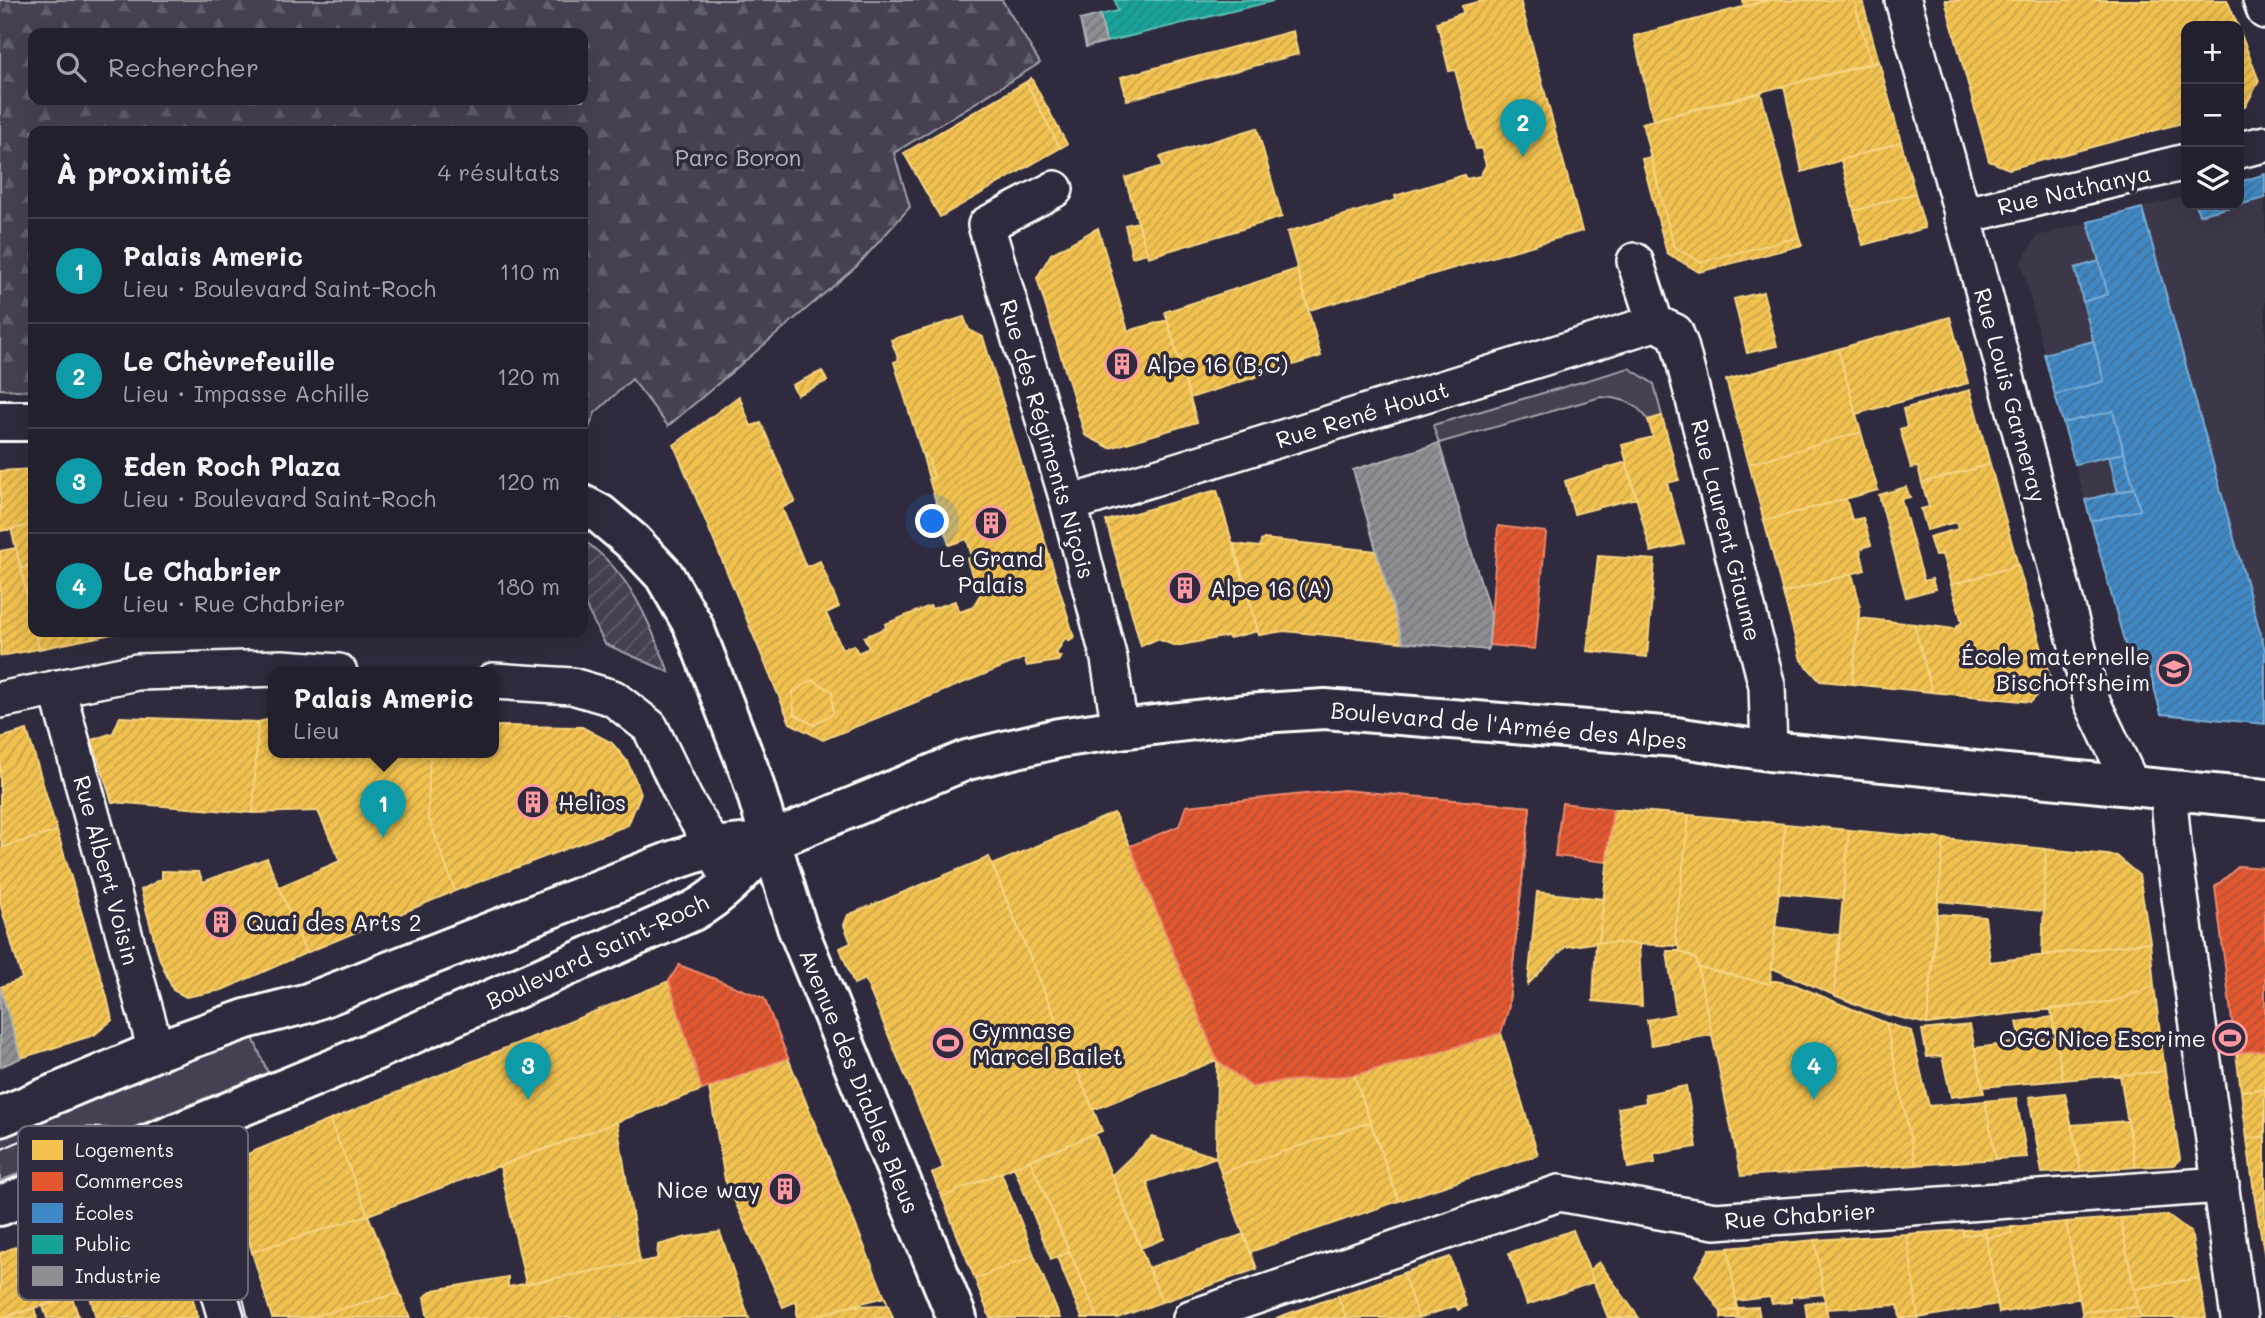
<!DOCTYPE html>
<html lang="fr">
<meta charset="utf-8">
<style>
:root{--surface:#23202e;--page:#2b2836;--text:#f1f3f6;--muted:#a3a3aa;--line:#403e4a;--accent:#ff9aa2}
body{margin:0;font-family:Mali,sans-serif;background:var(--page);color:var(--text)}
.controls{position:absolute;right:21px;top:21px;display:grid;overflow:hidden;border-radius:14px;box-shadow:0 7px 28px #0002}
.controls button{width:63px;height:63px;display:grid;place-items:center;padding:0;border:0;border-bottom:2px solid var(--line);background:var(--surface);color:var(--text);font:35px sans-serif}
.you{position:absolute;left:933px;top:522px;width:24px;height:24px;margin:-18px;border:5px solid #fff;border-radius:50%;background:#1a73e8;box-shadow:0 0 0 10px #1a73e833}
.badge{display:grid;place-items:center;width:46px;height:46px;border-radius:50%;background:var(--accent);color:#fff;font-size:23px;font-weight:700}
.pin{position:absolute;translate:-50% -58px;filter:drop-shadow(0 2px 4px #0008)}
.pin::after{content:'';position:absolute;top:37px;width:24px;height:21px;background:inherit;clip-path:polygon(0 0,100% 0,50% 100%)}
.popup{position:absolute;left:268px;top:667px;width:231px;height:91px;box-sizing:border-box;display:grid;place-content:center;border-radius:14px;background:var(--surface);filter:drop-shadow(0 2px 5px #0005);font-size:23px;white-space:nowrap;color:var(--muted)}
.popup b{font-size:26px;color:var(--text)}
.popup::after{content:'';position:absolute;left:50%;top:100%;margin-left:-14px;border:14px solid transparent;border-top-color:var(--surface)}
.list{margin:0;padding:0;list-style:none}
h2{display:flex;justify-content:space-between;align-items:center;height:91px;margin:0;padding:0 28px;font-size:30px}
h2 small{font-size:23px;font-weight:400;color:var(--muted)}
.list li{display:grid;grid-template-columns:46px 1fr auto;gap:21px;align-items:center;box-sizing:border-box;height:105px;padding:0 28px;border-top:2px solid var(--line)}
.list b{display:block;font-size:26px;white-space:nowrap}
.list p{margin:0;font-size:23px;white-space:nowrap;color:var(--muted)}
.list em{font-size:23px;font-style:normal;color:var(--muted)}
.icon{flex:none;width:38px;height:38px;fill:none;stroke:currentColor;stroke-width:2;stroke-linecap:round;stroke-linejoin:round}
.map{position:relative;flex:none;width:2265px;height:1318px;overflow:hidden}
.search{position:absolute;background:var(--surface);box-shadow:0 7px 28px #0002;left:28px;top:28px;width:560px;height:77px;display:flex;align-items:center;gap:18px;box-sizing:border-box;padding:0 24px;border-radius:14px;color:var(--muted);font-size:26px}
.panel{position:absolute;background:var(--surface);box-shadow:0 7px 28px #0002;left:28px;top:126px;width:560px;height:511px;border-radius:14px}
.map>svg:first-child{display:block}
</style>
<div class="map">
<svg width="2265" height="1318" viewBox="0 0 2265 1318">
<defs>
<pattern id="forest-firs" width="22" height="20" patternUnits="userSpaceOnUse" patternTransform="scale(1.75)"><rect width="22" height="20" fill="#464152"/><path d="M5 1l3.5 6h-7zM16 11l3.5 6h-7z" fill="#625e6c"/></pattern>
<pattern id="garden-furrows" width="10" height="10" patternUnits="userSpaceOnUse" patternTransform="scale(1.75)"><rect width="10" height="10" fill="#464152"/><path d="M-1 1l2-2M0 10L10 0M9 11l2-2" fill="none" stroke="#625e6c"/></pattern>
<pattern id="homes-hatch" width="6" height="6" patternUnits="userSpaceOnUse" patternTransform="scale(1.75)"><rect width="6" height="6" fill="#f2c14e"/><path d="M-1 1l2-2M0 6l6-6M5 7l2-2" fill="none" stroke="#c8a44e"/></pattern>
<pattern id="shops-hatch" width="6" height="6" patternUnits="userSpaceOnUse" patternTransform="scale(1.75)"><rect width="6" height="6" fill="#e4572e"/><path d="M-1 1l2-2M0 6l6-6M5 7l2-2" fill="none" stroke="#af5338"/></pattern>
<pattern id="schools-hatch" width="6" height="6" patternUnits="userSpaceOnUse" patternTransform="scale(1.75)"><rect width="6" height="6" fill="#3f88c5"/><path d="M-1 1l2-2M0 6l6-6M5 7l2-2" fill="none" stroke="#447095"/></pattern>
<pattern id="public-hatch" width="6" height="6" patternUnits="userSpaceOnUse" patternTransform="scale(1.75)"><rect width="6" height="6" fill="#17a398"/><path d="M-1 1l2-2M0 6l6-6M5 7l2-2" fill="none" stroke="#278981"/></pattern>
<pattern id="industry-hatch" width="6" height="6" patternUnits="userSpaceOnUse" patternTransform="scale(1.75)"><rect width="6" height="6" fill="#8d8d92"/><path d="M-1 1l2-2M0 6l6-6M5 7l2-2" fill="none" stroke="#76767a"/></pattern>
</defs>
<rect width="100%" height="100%" fill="#2f2a3d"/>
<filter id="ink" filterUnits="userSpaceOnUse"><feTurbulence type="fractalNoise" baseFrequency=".0143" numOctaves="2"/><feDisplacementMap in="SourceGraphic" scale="14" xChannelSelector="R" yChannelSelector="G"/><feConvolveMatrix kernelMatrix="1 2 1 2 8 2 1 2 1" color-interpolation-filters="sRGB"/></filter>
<g filter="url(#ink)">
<path fill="#3c3749" d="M2265,174V724L2161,714L2147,660L2085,500L2044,354L2021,262L2037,236L2186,196V205H2239V182Z"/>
<path fill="#464152" stroke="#a2a0a8" stroke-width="2" d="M1629,368L1654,384L1662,416L1648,420C1636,402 1622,398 1601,397L1439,443L1433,425Z
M251,1033L268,1073L0,1181V1134Z"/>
<path fill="url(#forest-firs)" stroke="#a2a0a8" stroke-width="2" fill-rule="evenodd" d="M0,0H1002L1040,63L894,153L910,207L857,266L668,426L632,379L595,413L583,443V131H33V391L0,389ZM33,33H583V100H33Z"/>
<path fill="url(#garden-furrows)" stroke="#a2a0a8" stroke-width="2" d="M583,540C630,572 649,621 669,672L605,644L583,601Z"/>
<path fill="url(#homes-hatch)" stroke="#f6d483" stroke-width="2" fill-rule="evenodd" d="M1485,0H1520L1582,231L1309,310L1287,232L1396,200L1395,196L1464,175L1466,179L1480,176L1486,165L1481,148L1476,149L1455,70L1449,71L1437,22L1463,13L1462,6Z
M1743,0H1769L1744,7Z
M1769,0H1854L1871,63L1653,120L1634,36Z
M1854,0H1862L1879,62L1871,63Z
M1945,0H2227L2238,26H2186V122L2009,169L1989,161Z
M2239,29L2259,81L2245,107L2239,109Z
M1293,31L1298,54L1127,100L1121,77Z
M1879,62L1901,142L1802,172L1784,86Z
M1031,78L1067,144L1060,148L1026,82Z
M1026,82L1060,148L940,217L904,153Z
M1761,93L1799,237L1701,262L1674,247L1642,123Z
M1257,128L1282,217L1148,257L1125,178L1163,166L1160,157Z
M1901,142L1915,193L1854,211L1841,160Z
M1651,157L1674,247L1701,262L1799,237L1802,245L1699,272L1667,253L1642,159Z
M1915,193L1925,228L1863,245L1854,211Z
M1138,222L1147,253L1132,257L1125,225Z
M1098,228L1128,331L1167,320L1197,422L1110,448L1085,435L1037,278L1051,254Z
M1297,269L1321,356L1190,398L1165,312Z
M1763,292L1777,346L1747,353L1734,299Z
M964,317L969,330L983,337L1074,637L1070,641L1065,638L1056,654L1061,657L1058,661L1027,666L1024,658L823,740L790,723L674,445L739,396L751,426L761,423L795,501L782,508L806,567L820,561L839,607L826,613L842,649L854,645L858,653L869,648L864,637L886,628L885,624L930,606L932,609L955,601L960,612L973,607L981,593L978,590L977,591L967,559L972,557L967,539L949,545L929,479L934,477L927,455L923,457L894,362L899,360L891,340ZM812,680L832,691L833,713L814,725L794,714L793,692Z
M1950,317L1968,383L1856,414L1838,349Z
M1838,349L1861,432L1749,464L1726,380Z
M822,371L827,381L797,395L792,385Z
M1970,390L1990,464L1922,483L1918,467L1911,468L1900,429L1907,427L1903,409Z
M1662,416L1679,480L1667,483L1684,544L1651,552L1622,445L1653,437L1648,420Z
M1861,432L1878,490L1764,521L1749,464Z
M927,455L934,477L929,479L923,457Z
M1626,462L1636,498L1574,514L1565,481Z
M1990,464L2018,565L1951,585L1942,554L1935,556L1929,537L1958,529L1956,522L1927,530L1921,509L1929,507L1922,483Z
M33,469V525L0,531V471Z
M1906,487L1910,497L1901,499L1924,581L1932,579L1935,589L1906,597L1879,495Z
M1217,490L1258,631L1229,638L1228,636L1176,646L1157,639L1141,646L1106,521Z
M1846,499L1852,520L1863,518L1871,545L1860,549L1865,570L1783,593L1764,521Z
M33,525V565L21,568L11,529Z
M1264,539L1376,551L1403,642L1284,631L1259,635L1234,544L1260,547L1261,541Z
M16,548L39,649L0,656V551Z
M1598,556L1655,560L1647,657L1587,651Z
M33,565V625L21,568Z
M2018,565L2051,681L2031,702L1932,692L1914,624L1955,629L1962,622L1951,585Z
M1852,574L1860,604L1852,684L1820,681L1801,660L1783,593Z
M1859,618L1914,624L1932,692L1852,684Z
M35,632H91L93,638L39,649Z
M91,632H116V633L93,638Z
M812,680L832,691L833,713L814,725L794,714L793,692Z
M120,717L258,722L253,813L112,802L92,740L113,733Z
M270,719H273V752H430L428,816L455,891L306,953L279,887L340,861L318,811L253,813L258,722Z
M493,726L582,727L612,743L627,761L641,793L628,825L455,891L428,816L430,752H493Z
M27,730L57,831L3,847L0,837V738Z
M1418,797L1530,807L1508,1010L1448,1005L1447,1015L1399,1012Z
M1613,809L1689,815L1675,936L1678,946L1599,942Z
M1114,813L1130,846L1217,1060L1093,1110L992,865Z
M1689,815L1785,824L1770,984L1698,967L1696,959L1680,951L1675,936Z
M1785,824L1849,830L1843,899L1778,893Z
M1849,830L1944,839L1927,1024L1873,1011L1834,995Z
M57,831L107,997L112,1020L94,1035L21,1058L0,987L22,979L0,903V848Z
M1944,839L2046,849L2043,911L1938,901Z
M2046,849L2117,856L2128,866L2139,875L2150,942L2042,955Z
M989,857L1102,1131L942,1197L932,1173L943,1168L940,1159L865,979L854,984L840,948L851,943L844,925L848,915Z
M267,858L306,953L222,990L186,997L173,990L159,957L141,890L162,879V871L199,872L203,882Z
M1537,892L1604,899L1599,942L1565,947L1528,984Z
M1936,914L1985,917L1990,962L2150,942L2154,986L2115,1001L1927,1024Z
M1775,927L1840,935L1834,995L1772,968Z
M1596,942L1639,944L1642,1006L1593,1001Z
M1667,951H1680L1696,959L1712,1035L1651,1045L1647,1020L1676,1014Z
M1698,967L1770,984L1771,980L1795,985L1886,1023L1916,1165L1741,1176Z
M669,981L702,1090L368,1215L330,1120Z
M2154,986L2165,1071L2063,1080L2051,1010L2115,1001Z
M2052,1017L2055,1032L2020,1035L2017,1022Z
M1886,1023L1911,1031L1929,1106L1985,1101L1996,1159L1916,1165Z
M1970,1025L1984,1093L1951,1097L1942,1056L1927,1057L1922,1030Z
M1501,1033L1538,1155L1399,1201L1354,1075L1424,1057Z
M2056,1037L2063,1080L1983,1087L1975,1048Z
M2265,1050V1089L2241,1091L2236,1053Z
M788,1058L844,1196L888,1305L850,1306L809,1318H797V1301L783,1307L725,1180L709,1088Z
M1217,1060L1252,1087L1277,1082L1354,1075L1370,1122L1221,1173L1216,1157Z
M2165,1071L2180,1159L2174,1165L2135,1167L2120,1075Z
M1686,1086L1697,1147L1654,1154L1655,1163L1628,1168L1618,1108L1646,1103L1645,1094Z
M2265,1089V1136L2247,1139L2241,1091Z
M2065,1093L2081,1171L2042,1173L2029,1097Z
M2016,1098L2027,1157L1996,1159L1985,1101Z
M330,1120L368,1215L252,1252L233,1183L245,1155Z
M2128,1121L2135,1167L2081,1171L2071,1125Z
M617,1122L640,1262L526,1284L500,1166Z
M1370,1122L1399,1201L1250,1252L1221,1173Z
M1095,1134L1162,1302L1117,1318H1098L1030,1160Z
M2265,1136V1199L2255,1200L2247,1139Z
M1152,1137L1216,1157L1147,1182L1164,1239L1141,1248L1112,1175Z
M1030,1160L1070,1252L1051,1259L1014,1167Z
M1001,1172L1034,1255L975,1279L942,1197Z
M142,1197L168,1210L182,1259L88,1289L71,1225Z
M2265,1199V1258L2255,1200Z
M368,1215L400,1293L307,1318H272L252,1252Z
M2168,1215L2191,1232L2199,1278L2134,1289L2120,1218Z
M2120,1218L2138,1307L2082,1312L2066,1222Z
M2066,1222L2079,1298L1999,1313L1986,1238L2012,1233L2011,1227Z
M71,1225L89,1292L0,1318V1253Z
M2011,1227L2012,1233L1986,1238L1984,1229Z
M1984,1229L1985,1232L1963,1236V1230Z
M1573,1230L1594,1282L1527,1305L1509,1253Z
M1963,1230V1236L1985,1232L1998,1304L1918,1318L1907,1234Z
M720,1232L749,1318H429L427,1314L424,1297L434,1290L508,1277V1287L657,1259L658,1245L687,1237Z
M1244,1234L1257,1269L1162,1302L1148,1268Z
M1907,1234L1918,1318H1900L1898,1305L1826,1309L1815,1240Z
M1815,1240L1824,1294L1791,1297V1302L1772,1304L1770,1297L1736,1301L1728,1248Z
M1728,1248L1737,1309L1721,1312L1695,1275L1710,1249Z
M1070,1252L1098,1318H1082L1057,1257Z
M1034,1255L1060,1318H990L975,1279Z
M1450,1257L1466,1306L1458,1310L1456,1306L1418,1318L1403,1273Z
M182,1259L198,1318H96L88,1289Z
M1599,1262L1639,1318H1608L1589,1270Z
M1403,1273L1418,1318H1346L1338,1296Z
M2199,1278L2206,1318H2141L2134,1289Z
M400,1293L410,1318H307Z
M1338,1296L1346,1318H1276Z
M72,1297L78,1315L68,1318H47L43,1306Z
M885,1297L893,1318H809L850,1306Z
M1825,1301L1828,1318H1807L1805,1303Z
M1758,1307L1760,1318H1739L1737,1308Z
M2138,1307L2141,1318H2083L2082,1312Z
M34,1308L37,1318H3Z
M1737,1309L1739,1318H1721V1312Z"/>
<path fill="url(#shops-hatch)" stroke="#ec896d" stroke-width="2" d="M1498,526L1546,532L1535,649L1489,645Z
M1344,790L1530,807L1508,1010L1501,1033L1424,1057L1354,1075L1277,1082L1252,1087L1217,1060L1130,846L1179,826L1186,806Z
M1562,803L1613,809L1606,862L1555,856Z
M2239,866L2265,868V1050L2236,1053L2215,887Z
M679,965L764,998L788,1058L702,1090L669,981Z"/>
<path fill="url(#schools-hatch)" stroke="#79acd6" stroke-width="2" d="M2265,174V198L2239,205V182Z
M2196,205H2238L2199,215Z
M2142,208L2265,650V724L2161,714L2147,660L2131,666L2091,521L2140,510L2113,411L2063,423L2055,395L2104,381L2083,302L2108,294L2088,222Z
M2099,261L2108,294L2083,302L2075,268Z
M2093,341L2104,381L2055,395L2044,354Z
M2113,411L2124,453L2075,464L2063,423Z
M2124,453L2134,488L2118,493L2109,456Z
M2134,488L2140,510L2091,521L2085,500Z"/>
<path fill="url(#public-hatch)" stroke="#5dbfb7" stroke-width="2" d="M1115,0H1277L1106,42L1100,15L1118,11Z"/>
<path fill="url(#industry-hatch)" stroke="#afafb3" stroke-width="2" d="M1100,15L1106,42L1086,47L1080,20Z
M1439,443L1491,616L1488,650L1403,642L1353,470Z
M0,987L21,1058L0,1067Z"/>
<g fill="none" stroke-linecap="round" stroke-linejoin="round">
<g stroke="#fff" stroke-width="40">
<path id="street" d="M1903,0L1976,263L2092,702L2132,786
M2261,0L2265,11
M2239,150L2265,144
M1055,189L986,225L1069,504L1109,659L1120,729
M1962,216L2186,162
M1635,261L1655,323
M1655,323L1675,332L1680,345L1767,686L1769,751
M1069,504L1655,323
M493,681L572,686L613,698L650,727L685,800L714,847L725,872
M57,688L156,1051
M0,700L137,672L282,668L339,672
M2168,790L2174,854L2239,1318
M153,1144L184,1173L226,1318
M1191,1318L1559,1193L1715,1221L2221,1185"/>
</g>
<g stroke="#fff" stroke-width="44">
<path id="secondary" d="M0,421H33
M583,505L600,514L633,542L664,575L693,625L751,775L797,927L957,1318
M0,1117L156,1051L246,1019L308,1003L672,861L714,847L770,841L967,760L1059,738L1120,729L1246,714L1325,709L1676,737L1769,751L2265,799
M0,1206L335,1068L693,911C724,894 746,868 770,841"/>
</g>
<use href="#street" stroke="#2f2a3d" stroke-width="35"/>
<use href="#secondary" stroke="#2f2a3d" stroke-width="38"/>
<path stroke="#fff" stroke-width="2" d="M0,1150C13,1144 26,1138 40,1134C76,1125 122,1123 155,1143C174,1155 197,1183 209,1202C231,1235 238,1280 248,1318"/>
</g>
</g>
<defs>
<g id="building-ring" transform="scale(1.75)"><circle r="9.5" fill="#2f2a3d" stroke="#ff9aa2" stroke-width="1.5"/><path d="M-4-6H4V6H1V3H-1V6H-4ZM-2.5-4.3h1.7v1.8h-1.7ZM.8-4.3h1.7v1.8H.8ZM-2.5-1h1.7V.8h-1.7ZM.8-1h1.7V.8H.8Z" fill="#ff9aa2"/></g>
<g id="school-ring" transform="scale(1.75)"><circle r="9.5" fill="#2f2a3d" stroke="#ff9aa2" stroke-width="1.5"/><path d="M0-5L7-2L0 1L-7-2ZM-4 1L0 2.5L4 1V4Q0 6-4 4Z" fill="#ff9aa2"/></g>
<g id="stadium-ring" transform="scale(1.75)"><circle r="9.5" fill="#2f2a3d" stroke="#ff9aa2" stroke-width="1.5"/><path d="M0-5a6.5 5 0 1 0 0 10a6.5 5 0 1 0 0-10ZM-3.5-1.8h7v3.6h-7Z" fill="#ff9aa2"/></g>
</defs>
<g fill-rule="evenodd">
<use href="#building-ring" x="1122" y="364"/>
<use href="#building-ring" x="991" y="523"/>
<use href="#building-ring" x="1185" y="588"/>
<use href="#school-ring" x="2174" y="669"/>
<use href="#building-ring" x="533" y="802"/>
<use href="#building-ring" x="221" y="922"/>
<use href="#stadium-ring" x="2230" y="1038"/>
<use href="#stadium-ring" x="948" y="1043"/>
<use href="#building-ring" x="785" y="1189"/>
</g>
<g text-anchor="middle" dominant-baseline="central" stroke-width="7" stroke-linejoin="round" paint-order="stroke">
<g font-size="23" fill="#b5b3ba" stroke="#2f2a3d">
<text x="738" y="157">Parc Boron</text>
</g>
<g font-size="23" fill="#fff" stroke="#2f2a3d">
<text transform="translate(2074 189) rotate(-13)">Rue Nathanya</text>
<text transform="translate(2011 395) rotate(75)">Rue Louis Garneray</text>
<text transform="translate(1362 414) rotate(-17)">Rue René Houat</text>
<text transform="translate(1048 439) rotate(74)">Rue des Régiments Niçois</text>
<text transform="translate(1727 530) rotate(76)">Rue Laurent Giaume</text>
<text transform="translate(1509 725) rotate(5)">Boulevard de l'Armée des Alpes</text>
<text transform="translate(107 870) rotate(75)">Rue Albert Voisin</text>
<text transform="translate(597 951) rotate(-25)">Boulevard Saint-Roch</text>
<text transform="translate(860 1081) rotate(68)">Avenue des Diables Bleus</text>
<text transform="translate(1800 1215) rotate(-4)">Rue Chabrier</text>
</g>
<g font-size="23" fill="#fff" stroke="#2f2a3d" text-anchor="start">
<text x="1146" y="364">Alpe 16 (B,C)</text>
<text x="991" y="558" text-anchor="middle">Le Grand<tspan x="991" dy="26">Palais</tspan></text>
<text x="1210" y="588">Alpe 16 (A)</text>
<text x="2150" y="656" text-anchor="end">École maternelle<tspan x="2150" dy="26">Bischoffsheim</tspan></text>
<text x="558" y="802">Helios</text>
<text x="246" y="922">Quai des Arts 2</text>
<text x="972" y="1030">Gymnase<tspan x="972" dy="26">Marcel Bailet</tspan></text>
<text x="2206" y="1038" text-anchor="end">OGC Nice Escrime</text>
<text x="760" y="1189" text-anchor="end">Nice way</text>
</g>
</g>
<rect x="18" y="1126" width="230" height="174" rx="10" fill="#2f2a3d" stroke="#6d6a77" stroke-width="2"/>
<rect x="32" y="1140" width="31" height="20" fill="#f2c14e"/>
<rect x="32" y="1172" width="31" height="19" fill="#e4572e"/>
<rect x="32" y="1203" width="31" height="20" fill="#3f88c5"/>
<rect x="32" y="1235" width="31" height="19" fill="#17a398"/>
<rect x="32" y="1266" width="31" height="20" fill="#8d8d92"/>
<g font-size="19" fill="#fff">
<text x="75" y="1157">Logements</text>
<text x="75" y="1188">Commerces</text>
<text x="75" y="1220">Écoles</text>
<text x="75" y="1251">Public</text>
<text x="75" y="1283">Industrie</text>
</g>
</svg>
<div class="controls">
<button>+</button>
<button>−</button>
<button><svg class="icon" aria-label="layers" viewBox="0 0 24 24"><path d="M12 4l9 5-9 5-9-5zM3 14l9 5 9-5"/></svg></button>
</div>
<div class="you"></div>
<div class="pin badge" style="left:383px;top:838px;background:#0f9aa8">1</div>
<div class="popup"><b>Palais Americ</b>Lieu</div>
<div class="pin badge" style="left:1523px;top:157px;background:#0f9aa8">2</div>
<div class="pin badge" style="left:528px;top:1100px;background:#0f9aa8">3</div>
<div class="pin badge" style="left:1814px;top:1100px;background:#0f9aa8">4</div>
<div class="search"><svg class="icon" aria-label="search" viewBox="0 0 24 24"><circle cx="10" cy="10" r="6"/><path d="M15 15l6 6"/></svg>Rechercher</div>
<section class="panel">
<h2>À proximité<small>4 résultats</small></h2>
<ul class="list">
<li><span class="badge" style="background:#0f9aa8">1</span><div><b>Palais Americ</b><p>Lieu · Boulevard Saint-Roch</p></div><em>110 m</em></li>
<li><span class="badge" style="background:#0f9aa8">2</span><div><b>Le Chèvrefeuille</b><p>Lieu · Impasse Achille</p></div><em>120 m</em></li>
<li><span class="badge" style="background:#0f9aa8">3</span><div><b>Eden Roch Plaza</b><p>Lieu · Boulevard Saint-Roch</p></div><em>120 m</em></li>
<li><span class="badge" style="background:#0f9aa8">4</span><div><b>Le Chabrier</b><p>Lieu · Rue Chabrier</p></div><em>180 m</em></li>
</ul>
</section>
</div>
